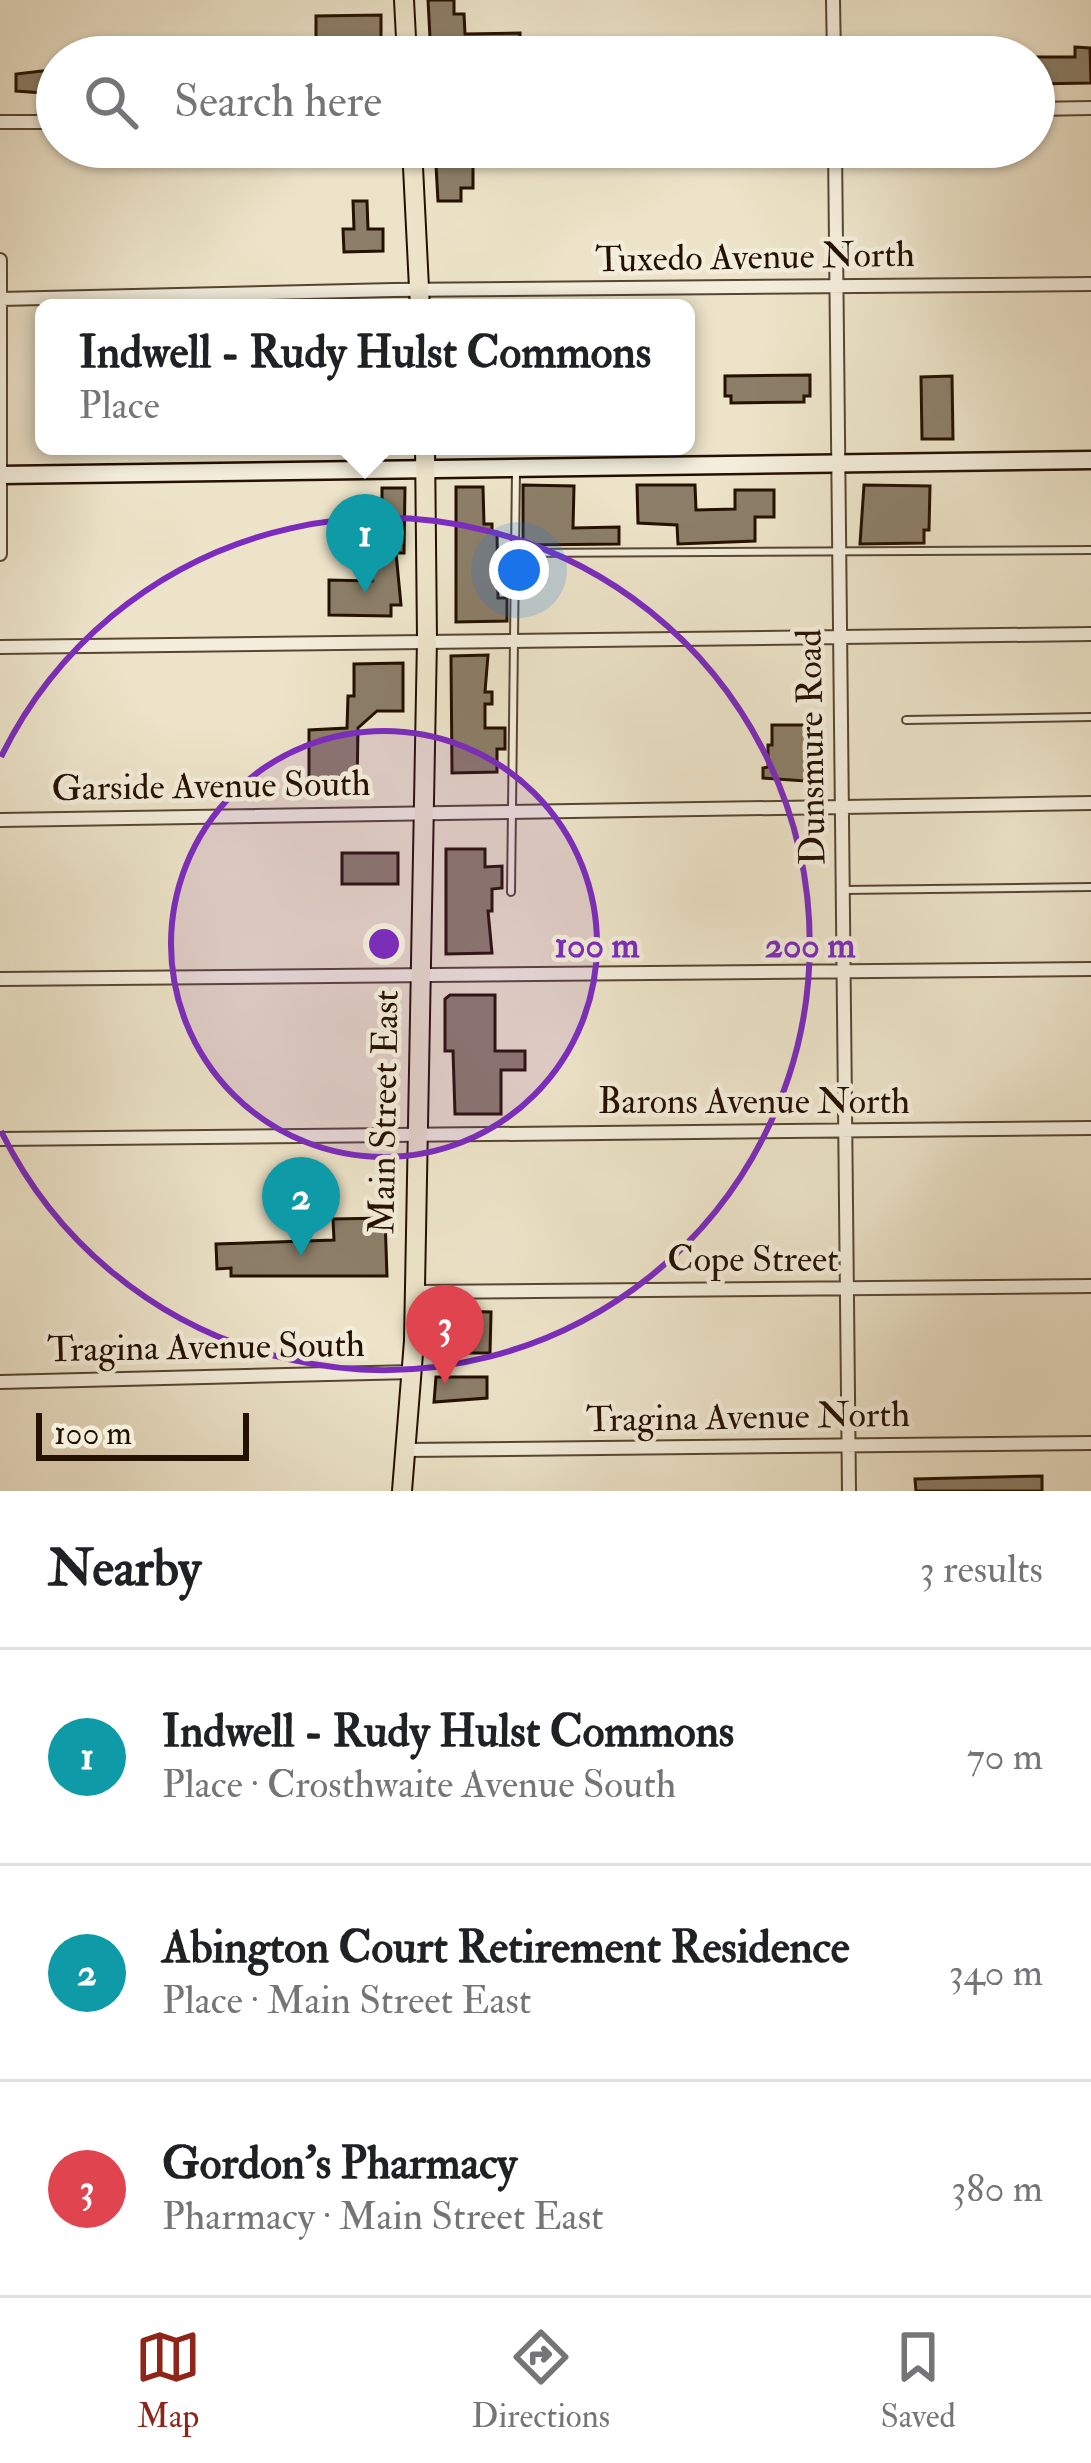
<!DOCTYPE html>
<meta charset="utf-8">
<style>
:root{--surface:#fff;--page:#f2f2f2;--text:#202124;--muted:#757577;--line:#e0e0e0;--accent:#8f2418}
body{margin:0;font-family:"IM FELL Double Pica",serif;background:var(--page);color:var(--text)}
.scale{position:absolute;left:36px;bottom:30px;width:213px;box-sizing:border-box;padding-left:12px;border:6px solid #251100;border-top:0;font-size:33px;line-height:42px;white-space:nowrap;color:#251100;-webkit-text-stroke:9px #f3eddb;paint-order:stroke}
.you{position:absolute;left:519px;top:570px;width:42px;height:42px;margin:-30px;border:9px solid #fff;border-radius:50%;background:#1a73e8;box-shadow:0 0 0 18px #1a73e833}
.badge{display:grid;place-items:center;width:78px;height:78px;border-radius:50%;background:var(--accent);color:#fff;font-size:39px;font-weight:700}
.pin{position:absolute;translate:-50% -99px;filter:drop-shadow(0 3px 6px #0008)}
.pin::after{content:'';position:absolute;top:63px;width:42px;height:36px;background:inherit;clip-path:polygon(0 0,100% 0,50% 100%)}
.popup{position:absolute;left:35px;top:299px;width:660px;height:156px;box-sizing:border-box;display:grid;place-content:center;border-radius:18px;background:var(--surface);filter:drop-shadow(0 3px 9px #0005);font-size:39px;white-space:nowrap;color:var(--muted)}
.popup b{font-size:45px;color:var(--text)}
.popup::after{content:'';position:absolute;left:50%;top:100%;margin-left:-24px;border:24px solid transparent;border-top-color:var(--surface)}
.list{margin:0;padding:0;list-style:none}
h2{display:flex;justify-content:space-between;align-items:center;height:156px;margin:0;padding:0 48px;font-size:51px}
h2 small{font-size:39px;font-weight:400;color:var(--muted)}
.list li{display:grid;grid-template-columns:78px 1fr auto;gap:36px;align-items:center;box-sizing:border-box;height:216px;padding:0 48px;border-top:3px solid var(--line)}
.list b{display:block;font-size:45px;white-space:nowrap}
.list p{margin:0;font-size:39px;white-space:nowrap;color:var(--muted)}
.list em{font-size:39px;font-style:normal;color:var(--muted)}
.icon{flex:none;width:66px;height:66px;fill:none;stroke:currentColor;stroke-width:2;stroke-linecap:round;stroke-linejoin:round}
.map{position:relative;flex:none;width:1091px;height:1491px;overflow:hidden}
.search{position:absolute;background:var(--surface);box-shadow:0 3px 9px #0004;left:36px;right:36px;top:36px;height:132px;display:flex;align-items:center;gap:30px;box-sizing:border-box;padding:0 42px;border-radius:66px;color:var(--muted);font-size:45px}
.sheet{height:804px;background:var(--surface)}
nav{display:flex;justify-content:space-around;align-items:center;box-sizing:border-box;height:168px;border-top:3px solid var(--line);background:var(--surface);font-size:33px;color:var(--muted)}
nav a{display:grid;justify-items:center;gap:6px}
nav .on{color:var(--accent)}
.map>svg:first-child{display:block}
</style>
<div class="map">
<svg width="1091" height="1491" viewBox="0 0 1091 1491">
<rect width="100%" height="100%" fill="#ece3c8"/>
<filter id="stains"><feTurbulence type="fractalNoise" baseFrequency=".00167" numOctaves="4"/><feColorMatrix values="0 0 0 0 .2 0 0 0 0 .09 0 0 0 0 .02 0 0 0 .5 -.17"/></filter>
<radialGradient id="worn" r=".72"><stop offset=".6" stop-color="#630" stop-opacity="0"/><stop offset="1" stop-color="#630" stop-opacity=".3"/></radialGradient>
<path fill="#8c7e68" stroke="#251100" stroke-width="3" d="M428,0H454V14H464L465,34L520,33V57H431Z
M381,15V47L331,48V38H316V16Z
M1075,47L1090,48L1091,83L1034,84V57H1075Z
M42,71H57V94L16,91V74Z
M435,147H473V188H461V201H438Z
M353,201H367L368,229H383V251L344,252L343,229H354Z
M810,375V396H804V402L731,403V396H725V376Z
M952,376L953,439H922L921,377Z
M523,485L574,486L573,528L619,527V544L523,545Z
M637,485H695L696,510L735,509V490H774V517H755V541L678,544L677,525L638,523Z
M864,485L930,486L929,530H924V543L860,544Z
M456,487H483L484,524H492V532H497L498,598H507V621L456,622Z
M382,488H405L404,553H396L401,605H391V616L329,615V580L372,581L364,504L371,505V499H382Z
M488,655L485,692H492V704H485V728H505V749H497V772L452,773L451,656Z
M403,663V711H377L358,728L357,787L309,788V730L347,728L348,696H354V664Z
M772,725H818L819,782L763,778V768L768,767V745H772Z
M446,849H485V867L502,866V888L492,889V911H488L492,953L446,954Z
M342,853H398V884H342Z
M450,995H495V1051H525V1070H501V1114H455L453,1051H445V999Z
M385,1218L387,1276H231V1268L217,1269L216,1244L334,1240L333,1219Z
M455,1311L491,1312L490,1353H454Z
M436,1377H487V1398L434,1402Z
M1042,1476V1491H916L915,1479Z"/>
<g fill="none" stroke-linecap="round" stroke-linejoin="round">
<g stroke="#574632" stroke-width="10">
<path id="service" d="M513,553L1091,550
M906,720L1091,717
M843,890L1091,887
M511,892L516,470"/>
</g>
<g stroke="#574632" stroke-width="16">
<path id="minor" d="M833,0L834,57
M1034,109L1091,108
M0,122H57
M835,147L849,1491
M0,260V554
M0,299L394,290L1091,284
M0,647L1091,634
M0,820L1091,803
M0,979L1091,969
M0,1139L1091,1128
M415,1292L1091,1286
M0,1382L413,1372
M406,1450L1091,1443"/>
</g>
<g stroke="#251100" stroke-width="21">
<path id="secondary" d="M0,475L1091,460"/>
</g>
<g stroke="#251100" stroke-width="22">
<path id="primary" d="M404,0L407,57
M412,147L420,308
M402,1491L414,1341L427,639L425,446"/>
</g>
<use href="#service" stroke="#f3eddb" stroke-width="6"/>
<use href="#minor" stroke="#f3eddb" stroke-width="12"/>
<use href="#secondary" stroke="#f3eddb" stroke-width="16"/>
<use href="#primary" stroke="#ece3c8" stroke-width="18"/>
</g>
<circle cx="384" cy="944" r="213" fill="#7b2cbf" fill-opacity=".12"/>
<g fill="none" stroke="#7b2cbf" stroke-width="6">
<circle cx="384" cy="944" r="213"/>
<path d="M1 757A426 426 0 1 1 1 1131"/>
</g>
<g text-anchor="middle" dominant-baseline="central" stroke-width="9" stroke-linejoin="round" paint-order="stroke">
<g font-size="36" fill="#251100" stroke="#f3eddb">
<text transform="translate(755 257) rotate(-1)">Tuxedo Avenue North</text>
<text transform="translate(811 747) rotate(-91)">Dunsmure Road</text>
<text transform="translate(211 786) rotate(-1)">Garside Avenue South</text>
<text x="754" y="1101">Barons Avenue North</text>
<text transform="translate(384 1112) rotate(-89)">Main Street East</text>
<text x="753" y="1259">Cope Street</text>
<text transform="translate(206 1347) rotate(-1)">Tragina Avenue South</text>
<text transform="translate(748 1417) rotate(-1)">Tragina Avenue North</text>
</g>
</g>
<circle cx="384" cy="944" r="18" fill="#7b2cbf" stroke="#f3eddb" stroke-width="6"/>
<g font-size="36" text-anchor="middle" font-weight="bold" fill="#7b2cbf" stroke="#f3eddb" stroke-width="9" stroke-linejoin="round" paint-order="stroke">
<text x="597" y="957">100 m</text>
<text x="810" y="957">200 m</text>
</g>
<rect width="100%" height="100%" filter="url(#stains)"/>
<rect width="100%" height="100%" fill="url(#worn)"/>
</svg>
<div class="scale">100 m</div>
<div class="you"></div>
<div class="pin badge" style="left:365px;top:593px;background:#0f9aa8">1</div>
<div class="popup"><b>Indwell - Rudy Hulst Commons</b>Place</div>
<div class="pin badge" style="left:301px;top:1256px;background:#0f9aa8">2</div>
<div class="pin badge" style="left:445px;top:1384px;background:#e0444e">3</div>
<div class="search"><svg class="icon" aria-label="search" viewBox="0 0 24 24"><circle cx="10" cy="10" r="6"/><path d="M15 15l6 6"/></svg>Search here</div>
</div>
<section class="sheet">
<h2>Nearby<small>3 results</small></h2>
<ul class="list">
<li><span class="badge" style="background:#0f9aa8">1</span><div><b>Indwell - Rudy Hulst Commons</b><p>Place · Crosthwaite Avenue South</p></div><em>70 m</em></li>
<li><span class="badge" style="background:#0f9aa8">2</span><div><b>Abington Court Retirement Residence</b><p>Place · Main Street East</p></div><em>340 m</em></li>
<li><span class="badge" style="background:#e0444e">3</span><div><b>Gordon’s Pharmacy</b><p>Pharmacy · Main Street East</p></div><em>380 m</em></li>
</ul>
</section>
<nav>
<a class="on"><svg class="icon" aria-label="map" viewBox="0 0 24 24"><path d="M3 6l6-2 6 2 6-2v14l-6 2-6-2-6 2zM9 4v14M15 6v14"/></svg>Map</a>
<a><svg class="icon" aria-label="directions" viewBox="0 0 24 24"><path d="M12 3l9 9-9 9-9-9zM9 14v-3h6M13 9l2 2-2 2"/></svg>Directions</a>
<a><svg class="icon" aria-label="saved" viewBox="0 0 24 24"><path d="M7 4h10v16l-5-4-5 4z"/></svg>Saved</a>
</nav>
